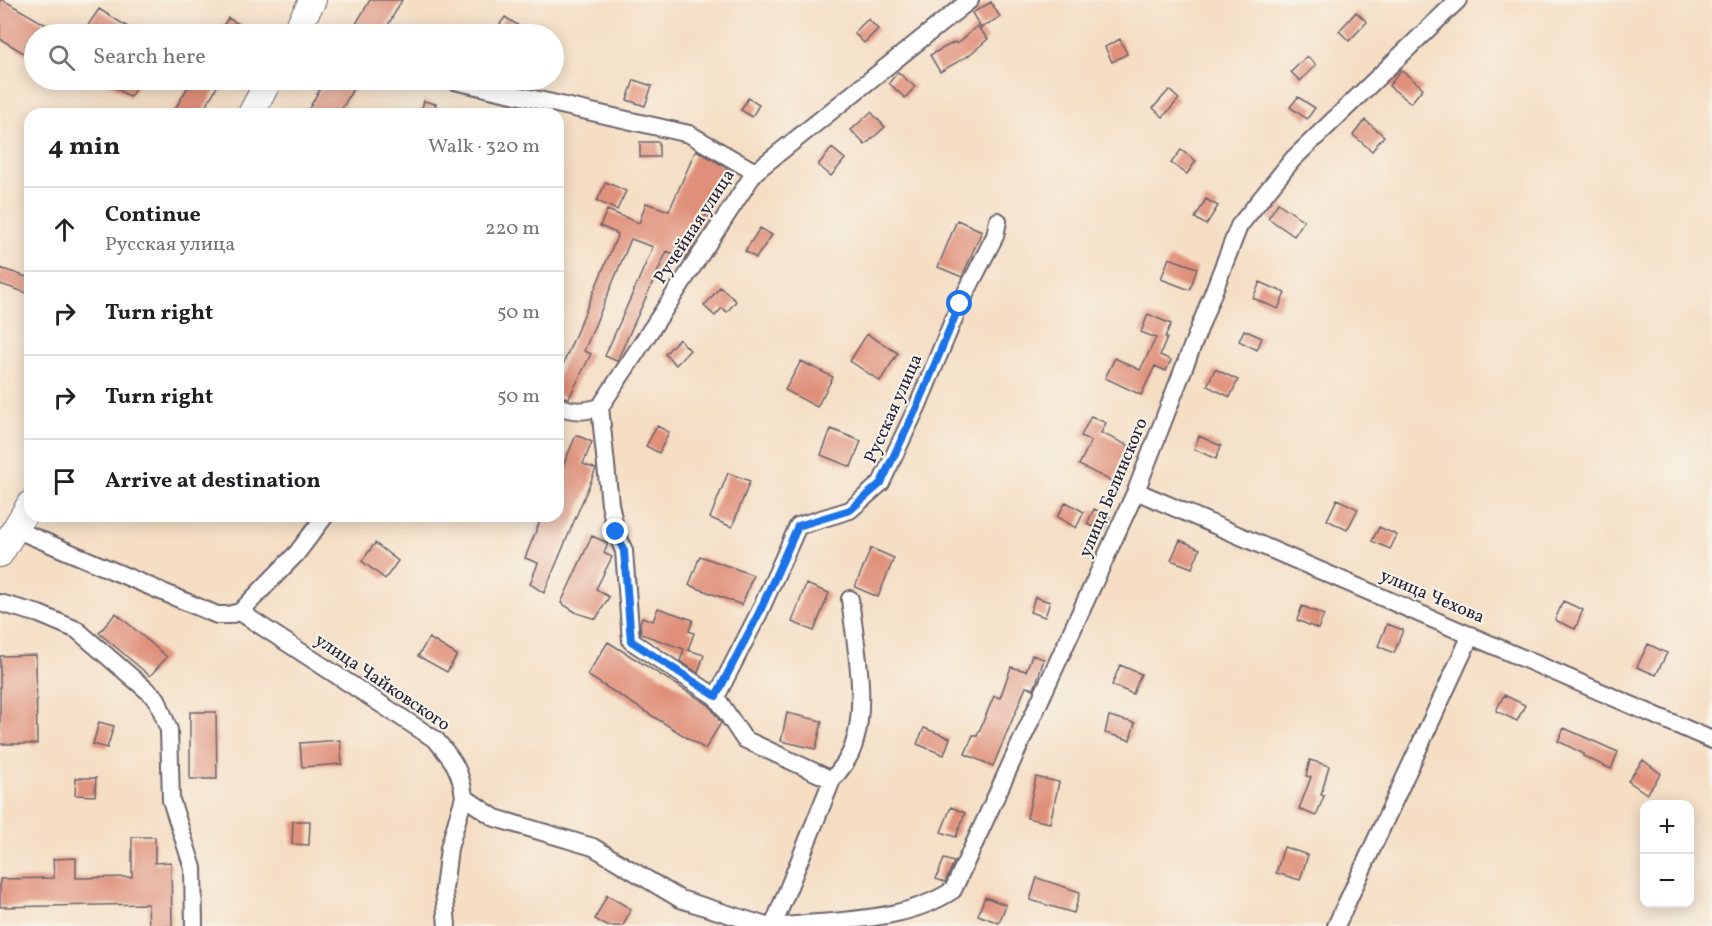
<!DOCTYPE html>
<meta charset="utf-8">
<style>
:root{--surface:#fff;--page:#f6f6f6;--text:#202124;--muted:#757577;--line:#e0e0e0}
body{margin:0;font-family:Vollkorn,serif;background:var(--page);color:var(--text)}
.controls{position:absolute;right:18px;bottom:18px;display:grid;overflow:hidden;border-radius:12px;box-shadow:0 3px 15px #0003}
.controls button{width:54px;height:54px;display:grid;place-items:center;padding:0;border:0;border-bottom:2px solid var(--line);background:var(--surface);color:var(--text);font:30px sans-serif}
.stop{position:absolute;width:18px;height:18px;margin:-14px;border:4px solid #1a73e8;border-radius:50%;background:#fff}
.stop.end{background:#1a73e8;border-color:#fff;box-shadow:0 2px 6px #0008}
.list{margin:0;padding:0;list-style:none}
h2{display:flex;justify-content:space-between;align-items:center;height:78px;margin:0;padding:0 24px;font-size:26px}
h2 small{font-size:20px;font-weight:400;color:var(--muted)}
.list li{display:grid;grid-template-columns:39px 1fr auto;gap:18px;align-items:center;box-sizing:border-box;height:84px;padding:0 24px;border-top:2px solid var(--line)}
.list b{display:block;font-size:22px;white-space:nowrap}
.list p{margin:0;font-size:20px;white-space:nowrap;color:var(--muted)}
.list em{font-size:20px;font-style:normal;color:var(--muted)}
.icon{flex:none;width:33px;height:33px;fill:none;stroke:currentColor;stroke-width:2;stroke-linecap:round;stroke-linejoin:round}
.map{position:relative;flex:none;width:1712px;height:926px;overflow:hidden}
.search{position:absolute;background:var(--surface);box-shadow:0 3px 15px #0003;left:24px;top:24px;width:540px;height:66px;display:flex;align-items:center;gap:15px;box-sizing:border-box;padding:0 21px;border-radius:33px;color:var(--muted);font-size:22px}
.panel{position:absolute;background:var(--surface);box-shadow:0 3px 15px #0003;left:24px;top:108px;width:540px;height:414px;border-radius:18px}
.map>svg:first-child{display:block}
</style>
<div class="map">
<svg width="1712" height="926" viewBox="0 0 1712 926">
<rect width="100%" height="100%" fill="#f7f3e8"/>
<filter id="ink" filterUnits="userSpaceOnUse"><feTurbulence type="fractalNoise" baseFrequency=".0167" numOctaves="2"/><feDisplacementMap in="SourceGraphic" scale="12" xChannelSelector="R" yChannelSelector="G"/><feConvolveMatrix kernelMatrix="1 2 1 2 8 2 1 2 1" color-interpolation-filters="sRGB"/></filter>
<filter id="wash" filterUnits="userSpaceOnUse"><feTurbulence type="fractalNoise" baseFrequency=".008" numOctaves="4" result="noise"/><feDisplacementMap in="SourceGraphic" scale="24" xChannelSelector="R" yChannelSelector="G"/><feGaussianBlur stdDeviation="1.35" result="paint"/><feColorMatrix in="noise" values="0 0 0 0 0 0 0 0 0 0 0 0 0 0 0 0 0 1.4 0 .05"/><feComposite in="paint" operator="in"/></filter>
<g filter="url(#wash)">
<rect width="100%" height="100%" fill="#f5dec4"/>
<g id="blocks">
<path fill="#e0907a" d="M0,0H3L62,34H34V59L0,39Z
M370,0H402L383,34H350Z
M991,2L1000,17L981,28L972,13Z
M99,9L139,34H82Z
M1356,12L1367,22L1349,41L1339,31Z
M505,17L531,34H493Z
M228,18L257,34H218Z
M868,19L878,29L864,43L854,33Z
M977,26L988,39L968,56L940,72L930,55L955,42L957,44Z
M1120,39L1127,54L1112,62L1105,47Z
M1307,56L1316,65L1300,81L1291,72Z
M1401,70L1423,88L1411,103L1389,86Z
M898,72L915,87L905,98L889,83Z
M103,80H141L130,97Z
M192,80H221L201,114H172Z
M325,80H358L339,114H306Z
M634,80L652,86L645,106L627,100Z
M1169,90L1179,99L1163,117L1153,108Z
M1298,97L1315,108L1307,119L1290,107Z
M748,98L759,105L752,117L741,110Z
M424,101L436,104L433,114H420Z
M871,112L885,127L865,145L851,130Z
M1365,120L1384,136L1372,151L1353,135Z
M640,142H659V157H640Z
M832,148L845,159L831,176L818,165Z
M696,150L727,168L690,251L685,259L667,251L617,361L605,356L653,247L631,239L584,351L591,354L569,398L558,396V376L618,234L600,226L607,210L639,223L646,203L669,211Z
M1181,150L1196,161L1187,174L1171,163Z
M606,182L626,191L617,210L597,201Z
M1206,199L1218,206L1206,225L1195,218Z
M1278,203L1304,221L1294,236L1268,218Z
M957,220L982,231L962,277L938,267Z
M760,228L772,235L756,258L745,251Z
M1169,258L1197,268L1190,290L1161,279Z
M0,268L30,278V294L0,284Z
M1260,282L1285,293L1278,309L1253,298Z
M720,287L736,301L727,312L722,308L715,316L704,306Z
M1148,314L1171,324L1165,337L1167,338L1160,355L1171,360L1166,371L1155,366L1141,395L1105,378L1115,358L1140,370L1156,338L1141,332Z
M1244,330L1262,338L1257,350L1239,341Z
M867,334L898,353L880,381L850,361Z
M679,339L690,350L676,365L665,354Z
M801,361L833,377L817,407L785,390Z
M1215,369L1238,380L1230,397L1207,386Z
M1091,416L1106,423L1101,433L1134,448L1128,461L1124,460L1113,482L1079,465L1091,441L1081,436Z
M657,426L669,432L659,453L646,446Z
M831,429L861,441L851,467L821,455Z
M576,435L592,442L583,464L596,469L544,593L530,584L538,563L525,558L542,516H558V478Z
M1199,436L1221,446L1216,459L1194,449Z
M728,473L750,481L732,527L710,518Z
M1337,499L1358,509L1347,530L1327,520Z
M1066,502L1084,512L1076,528L1057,517Z
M1094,509L1110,516L1103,531L1087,524Z
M1379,527L1397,535L1390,549L1372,541Z
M592,536L608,543L604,553L612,557L596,589L609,597L596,619L577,613L561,603Z
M1180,540L1200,549L1192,568L1171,560Z
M375,543L398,561L385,579L362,561Z
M871,548L894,558L878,597L855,587Z
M700,556L753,575L742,605L689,585Z
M806,584L829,593L814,631L792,622Z
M1035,597L1050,602L1045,617L1030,612Z
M1563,601L1583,610L1575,629L1555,620Z
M1302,606L1324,615L1318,629L1297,620Z
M658,608L693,620L689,631L694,633L688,650L704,655L698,673L680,661L684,649L641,634L640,623L642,617L653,621Z
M116,613L167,657L150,676L99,633Z
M1387,624L1403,630L1394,653L1378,646Z
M429,638L457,655L447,672L418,656Z
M608,642L709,705L721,723L705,749L587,675Z
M1648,644L1667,653L1656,675L1637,667Z
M36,655L37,744H0V656Z
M1032,655L1044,659L1037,681L1034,689L1026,687L993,766L965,754L973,735L977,736L994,696L1000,698L1011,667L1026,671Z
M1120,665L1141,674L1133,694L1112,685Z
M1504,695L1525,705L1517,721L1496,711Z
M190,712H216L217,779H190Z
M787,713L822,721L816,749L781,741Z
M1109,716L1135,723L1130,740L1105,733Z
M99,722L114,726L107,748L93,744Z
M924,728L950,738L944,755L917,744Z
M1564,728L1618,752L1611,769L1583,756L1584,754L1558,741Z
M340,740L342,764L302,767L300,743Z
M1310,760L1329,766L1321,795L1324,796L1316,816L1299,809L1311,777L1306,776Z
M1643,760L1661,774L1647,794L1628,781Z
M1036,777L1059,782L1050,823L1027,818Z
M76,778H96L95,796L75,795Z
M951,807L965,813L956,837L941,832Z
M293,821H310L309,845L292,844Z
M132,837H155V863L171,862L172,926H149L148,904L0,907V879L54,878L53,859L76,858V878L132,877Z
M1284,847L1308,855L1300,880L1276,873Z
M944,859L954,862L945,882L936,879Z
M1037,878L1080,892L1074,913L1030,900Z
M607,895L631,909L623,926H607L595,919Z
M985,897L1006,905L999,923L978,915Z"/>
</g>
</g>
<g filter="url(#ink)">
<use href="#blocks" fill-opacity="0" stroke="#6c646b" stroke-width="1.5"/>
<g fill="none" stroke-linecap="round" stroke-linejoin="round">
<g stroke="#6c646b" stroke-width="20">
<path id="minor" d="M450,80L689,134L755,172
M558,406C574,412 584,412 600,407L755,172L970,0
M600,407L610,504L616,532L624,551L631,641L716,697L744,739L832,780L773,926
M1136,491L1712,740
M15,529L217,615H228L240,612L436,740C453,760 461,770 464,797L495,818L593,847L680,899L766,926
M0,603L39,614L77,630L157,699L169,730L171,800L193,868L194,926
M240,612L297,553L325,516
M716,697L759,613L798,526L850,510L881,483L918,405L960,304L995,236L998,221
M832,780C841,769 850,758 854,744C868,702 855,642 850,599
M447,926L444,889L449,848L464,797
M786,926C841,920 907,921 953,890L1136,491L1239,226L1293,159L1458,0
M1336,926L1471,635"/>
</g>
<g stroke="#6c646b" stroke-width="28">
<path id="primary" d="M294,34L313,0
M251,114L269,80
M0,554L30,504"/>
</g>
<use href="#minor" stroke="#fff" stroke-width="16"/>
<use href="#primary" stroke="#fff" stroke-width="26"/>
</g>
</g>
<g fill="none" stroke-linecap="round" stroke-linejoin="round" filter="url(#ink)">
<path stroke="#1a73e8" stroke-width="8" d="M616,532L624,551L631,641L716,696L759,613L798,526L850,510L881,483L918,405L960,304"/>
</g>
<g text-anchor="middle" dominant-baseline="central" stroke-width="4.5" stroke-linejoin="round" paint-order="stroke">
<g font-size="18" fill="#22223b" stroke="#f7f3e8">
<text transform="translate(695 227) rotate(-57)">Ручейная улица</text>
<text transform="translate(894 409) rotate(-66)">Русская улица</text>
<text transform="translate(1114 488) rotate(-67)">улица Белинского</text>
<text transform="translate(1432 597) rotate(23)">улица Чехова</text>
<text transform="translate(382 683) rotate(34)">улица Чайковского</text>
</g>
</g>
</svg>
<div class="controls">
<button>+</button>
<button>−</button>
</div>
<div class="stop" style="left:960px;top:304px"></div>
<div class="stop end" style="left:616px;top:532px"></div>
<div class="search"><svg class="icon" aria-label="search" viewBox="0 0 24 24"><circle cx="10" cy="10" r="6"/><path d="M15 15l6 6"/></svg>Search here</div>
<section class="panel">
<h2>4 min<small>Walk · 320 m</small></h2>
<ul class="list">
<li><svg class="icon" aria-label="ahead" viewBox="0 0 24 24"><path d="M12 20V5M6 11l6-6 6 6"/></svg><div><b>Continue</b><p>Русская улица</p></div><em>220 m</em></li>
<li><svg class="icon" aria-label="right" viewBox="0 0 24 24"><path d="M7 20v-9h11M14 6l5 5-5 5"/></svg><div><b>Turn right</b></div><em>50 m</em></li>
<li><svg class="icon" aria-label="right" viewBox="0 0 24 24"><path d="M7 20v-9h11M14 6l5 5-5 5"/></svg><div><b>Turn right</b></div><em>50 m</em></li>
<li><svg class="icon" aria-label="arrive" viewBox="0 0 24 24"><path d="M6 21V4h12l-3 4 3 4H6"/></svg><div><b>Arrive at destination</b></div></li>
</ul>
</section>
</div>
